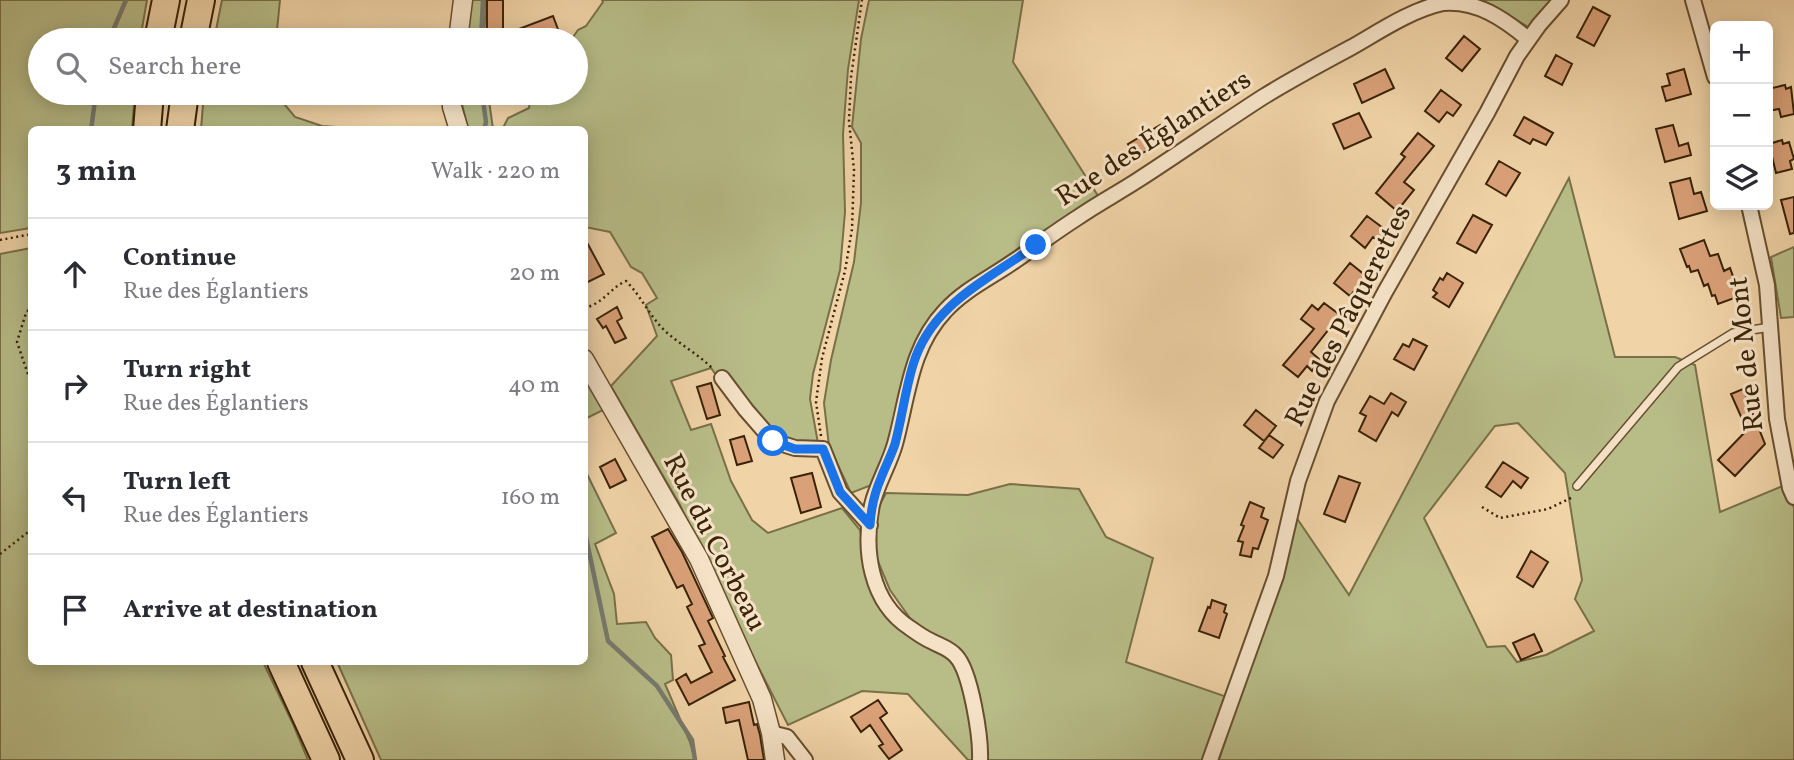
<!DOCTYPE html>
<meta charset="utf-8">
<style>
:root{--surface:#fff;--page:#f2f2f3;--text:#2b2b33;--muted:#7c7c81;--line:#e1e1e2}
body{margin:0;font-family:Vollkorn,serif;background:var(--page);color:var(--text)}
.controls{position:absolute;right:21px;top:21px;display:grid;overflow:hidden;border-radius:10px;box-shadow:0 4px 18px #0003}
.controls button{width:63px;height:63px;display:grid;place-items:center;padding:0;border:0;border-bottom:2px solid var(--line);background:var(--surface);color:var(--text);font:35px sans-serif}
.stop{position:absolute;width:21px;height:21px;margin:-16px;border:5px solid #1a73e8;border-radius:50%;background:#fff}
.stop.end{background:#1a73e8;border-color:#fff;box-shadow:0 2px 7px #0008}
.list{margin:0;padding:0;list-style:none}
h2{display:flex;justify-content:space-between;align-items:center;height:91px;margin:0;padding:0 28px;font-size:30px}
h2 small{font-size:23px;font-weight:400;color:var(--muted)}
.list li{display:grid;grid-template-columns:46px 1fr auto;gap:21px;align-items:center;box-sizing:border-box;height:112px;padding:0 28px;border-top:2px solid var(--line)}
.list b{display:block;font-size:26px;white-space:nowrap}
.list p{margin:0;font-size:23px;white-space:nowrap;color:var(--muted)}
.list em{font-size:23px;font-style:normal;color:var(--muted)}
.icon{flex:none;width:38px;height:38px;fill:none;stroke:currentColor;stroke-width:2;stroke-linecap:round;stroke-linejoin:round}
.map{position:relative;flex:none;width:1794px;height:760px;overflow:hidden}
.search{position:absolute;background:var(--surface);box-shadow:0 4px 18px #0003;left:28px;top:28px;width:560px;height:77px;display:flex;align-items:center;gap:18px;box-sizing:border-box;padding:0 24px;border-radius:38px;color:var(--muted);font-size:26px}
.panel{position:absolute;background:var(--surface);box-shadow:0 4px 18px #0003;left:28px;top:126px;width:560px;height:539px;border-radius:10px}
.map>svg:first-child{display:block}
</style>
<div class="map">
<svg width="1794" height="760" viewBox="0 0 1794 760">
<rect width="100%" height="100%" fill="#f0d3a7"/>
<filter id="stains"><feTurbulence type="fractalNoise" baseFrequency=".00286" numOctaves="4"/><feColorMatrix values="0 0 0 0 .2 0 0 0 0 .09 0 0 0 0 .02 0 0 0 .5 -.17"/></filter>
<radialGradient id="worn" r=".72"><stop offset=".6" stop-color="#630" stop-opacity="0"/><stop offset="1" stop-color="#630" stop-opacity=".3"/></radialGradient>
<path fill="#b8bd88" stroke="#797048" stroke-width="2" fill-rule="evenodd" d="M0,0H147L140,40H40V93H135L132,129L32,130L31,228L0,233Z
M222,0H280L276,40H214Z
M471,0H486L484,40H464Z
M602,0H859L848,69L843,134L845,212L840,270L813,374L810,399L818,443H786L760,423L721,382L711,368L671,381L691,430L711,424L731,481L752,520L768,533L842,508L860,530L866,562L876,594L952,656L966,683L978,760H968L908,694L862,691L788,725L745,641L680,505L611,386L657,336L646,305L657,298L642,273L631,267L610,232L585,227L584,130H502L508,118L529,108L530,99L534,93H576V40H571L578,30L586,26L603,2Z
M869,0H1023L1013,62L1100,199L1029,241L960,289L919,334L899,395L887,457L874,484L851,493L829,446L824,403L831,360L854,262L861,203V143L852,127L861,39Z
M1482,0H1556L1530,28Z
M204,93H275L295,117L322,126L352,128L351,129H201Z
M461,93H488L493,129H468L461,100Z
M1569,178L1615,357H1675L1695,365L1720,512L1785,485L1794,508V760H1219L1296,517L1349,595ZM1518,423L1565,473L1582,580L1575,599L1594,631L1546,655L1517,662L1505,646L1487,647L1424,518L1495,426Z
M1794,247V317L1781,318L1771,257Z
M31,248L32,662H263L293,724L308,760H0V254Z
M584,368L607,408L585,419H584Z
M585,470L616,533L595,544L614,594L617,624L646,622L655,638L671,655L673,680L665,684L690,742L695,760H381L337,662H584Z
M1010,484L1079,489L1106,537L1153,558L1126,662L1230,698L1208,760H986L979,706L969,662L948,644L912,621L890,590L874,552L877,510L886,493L968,495Z"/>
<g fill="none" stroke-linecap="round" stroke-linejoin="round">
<path stroke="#787a6f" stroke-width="4.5" d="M109,40L126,0
M481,40L483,0
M482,93L486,122L484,130
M91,130L96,93
M584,528L608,641L657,686L692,740L695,760"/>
</g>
<path fill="#daa179" stroke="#3a2307" stroke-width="2" d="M487,0H503V35L553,16L562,40H487Z
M1593,7L1610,16L1594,46L1577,37Z
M1464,36L1480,49L1462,71L1446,58Z
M1556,55L1572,64L1562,85L1545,76Z
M1385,69L1394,88L1362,103L1354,84Z
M1684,69L1691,94L1666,101L1662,87L1670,85L1667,74Z
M1785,85L1786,89L1791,87L1794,114L1781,117L1779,109L1768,111V89Z
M1441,90L1461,105L1453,116L1447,112L1439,122L1425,111Z
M1359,113L1371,137L1344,149L1333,124Z
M1524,117L1553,133L1546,145L1533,139L1530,144L1514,135Z
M1160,125L1168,138L1136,157L1128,144Z
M1673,125L1679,146L1688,143L1691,155L1665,162L1656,129Z
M1418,133L1434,146L1404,182L1414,190L1397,211L1376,193L1405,157L1401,154Z
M1782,140L1783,144L1789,142L1794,159L1790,161L1792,169L1776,173L1769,144Z
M1499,161L1520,173L1506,196L1486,184Z
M1690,178L1694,194L1701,192L1707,211L1679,219L1670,183Z
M1794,197V233L1790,234L1781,200Z
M1473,215L1492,225L1476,253L1457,243Z
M1367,216L1387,231L1379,241L1373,237L1365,248L1351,236Z
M584,237L604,274L584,284Z
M1704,240L1710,256L1718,254L1724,271L1730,268L1740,296L1718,304L1715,295L1712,296L1708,284L1704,286L1698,270L1691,272L1689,266L1687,267L1680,249Z
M1350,263L1366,276L1350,296L1334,283Z
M1447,273L1463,283L1449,307L1433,297L1437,293L1433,290L1440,278L1443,280Z
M1324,303L1340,315L1311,352L1320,360L1312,371L1307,366L1298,377L1283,365L1314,329L1301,319L1312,305L1318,310Z
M617,307L622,318L617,321L626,338L615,343L606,326L603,328L597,319Z
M1413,339L1427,346L1414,370L1394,359L1403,344L1409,347Z
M711,383L720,415L707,419L697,387Z
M1743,389L1765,444L1735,476L1718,460L1747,430L1731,394Z
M1391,393L1406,402L1398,416L1392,412L1376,441L1359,431L1366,416L1360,413L1370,396L1384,404Z
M1256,410L1276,426L1264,441L1244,425Z
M1269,435L1283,445L1273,458L1259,448Z
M744,436L752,461L737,465L730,440Z
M615,459L626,480L610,488L600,467Z
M1503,462L1528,478L1521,488L1513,481L1501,497L1486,487Z
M812,473L821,507L801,513L791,478Z
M1339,476L1360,483L1345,522L1324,514Z
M1250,502L1264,508L1261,517L1268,520L1258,549L1253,548L1251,557L1240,555L1243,542L1238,541L1244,526L1241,525Z
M668,529L682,552L713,618L708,621L725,656L723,657L735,680L689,705L676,680L686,674L691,683L712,672L699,646L705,644L687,607L692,604L683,585L677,588L652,537Z
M1531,551L1548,562L1533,587L1517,577Z
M1212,600L1226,605L1224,612L1227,614L1219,638L1199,631L1208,607L1210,608Z
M1534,634L1542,651L1521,660L1513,643Z
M878,700L887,713L880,718L902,750L889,759L879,746L883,744L870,725L861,732L851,717Z
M749,702L754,725L757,724L760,735L764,760H748L739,720L726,723L723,708Z"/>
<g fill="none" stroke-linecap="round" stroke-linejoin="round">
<g stroke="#684f2f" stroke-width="10">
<path id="service" d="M1577,486L1678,367L1733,333L1770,327"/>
</g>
<g stroke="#684f2f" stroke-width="18">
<path id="minor" d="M1693,0L1715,77
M1749,205L1767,285L1777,419L1790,488L1794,497
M722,378L746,410L773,441L795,448L823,449L840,492L870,525
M771,733L787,737L805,760
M980,760C981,738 971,672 956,656C949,648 940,646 931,641C924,638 917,633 910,628C870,602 863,550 872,505C877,484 889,465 895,444C908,397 910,348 945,311C964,290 990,278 1013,262C1034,248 1055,232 1077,218C1097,204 1118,193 1138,180C1180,153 1221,124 1263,97C1292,79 1322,63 1352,47C1380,31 1411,10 1443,3C1477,0 1504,19 1528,39
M1210,760L1276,576L1298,481L1327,401L1385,292L1487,113L1517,56L1539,25L1561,0"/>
</g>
<g stroke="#684f2f" stroke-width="21">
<path id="tertiary" d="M458,40L463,0
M452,93V107L459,130
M584,359L699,559L762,699L771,733L775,760"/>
</g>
<g stroke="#3a2307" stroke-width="30">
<path id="motorway" d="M158,40L166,0
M193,40L201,0
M147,130L150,93
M180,130L185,93
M281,662L326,760
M315,662L360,760"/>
</g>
<path stroke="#3a2307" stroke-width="2.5" stroke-dasharray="2 3.5" stroke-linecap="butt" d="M0,240L32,234
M32,306L26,313L17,342L32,386
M584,308C603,304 610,288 626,281C641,296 649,315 664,330C679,344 698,354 712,368
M821,436L816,402L822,358L845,271L852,229L854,170L849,121L851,77L862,0
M1482,507L1500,518L1548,509L1573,497
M0,554L32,529"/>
<use href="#service" stroke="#f5e2c6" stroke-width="7"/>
<use href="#minor" stroke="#f5e2c6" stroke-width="14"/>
<use href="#tertiary" stroke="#f5e2c6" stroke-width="18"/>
<use href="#motorway" stroke="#f0d3a7" stroke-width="26"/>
</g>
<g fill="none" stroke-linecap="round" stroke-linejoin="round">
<path stroke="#1a73e8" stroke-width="9" d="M773,441L795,449H823L840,492L870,525C871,509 874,494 881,478C885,467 891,456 895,444C902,418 905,391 913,365C931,304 988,280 1036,245"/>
</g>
<g text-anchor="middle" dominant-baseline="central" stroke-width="6" stroke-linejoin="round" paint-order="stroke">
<g font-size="28" fill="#3a2307" stroke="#f5e2c6">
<text transform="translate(1154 139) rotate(-33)">Rue des Églantiers</text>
<text transform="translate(1349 316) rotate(-63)">Rue des Pâquerettes</text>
<text transform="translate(1747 354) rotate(-96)">Rue de Mont</text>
<text transform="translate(714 543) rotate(63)">Rue du Corbeau</text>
</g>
</g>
<rect width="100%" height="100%" filter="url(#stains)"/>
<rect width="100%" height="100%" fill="url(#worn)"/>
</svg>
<div class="controls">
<button>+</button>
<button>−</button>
<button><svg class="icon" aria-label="layers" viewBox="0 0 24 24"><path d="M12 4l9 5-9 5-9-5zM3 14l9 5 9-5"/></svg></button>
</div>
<div class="stop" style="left:773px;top:441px"></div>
<div class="stop end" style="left:1036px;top:245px"></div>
<div class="search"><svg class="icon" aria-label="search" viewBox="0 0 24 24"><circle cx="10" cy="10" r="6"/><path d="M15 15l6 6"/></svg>Search here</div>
<section class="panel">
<h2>3 min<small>Walk · 220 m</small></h2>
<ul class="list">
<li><svg class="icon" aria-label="ahead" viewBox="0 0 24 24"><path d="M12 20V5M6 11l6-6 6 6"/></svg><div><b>Continue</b><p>Rue des Églantiers</p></div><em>20 m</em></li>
<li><svg class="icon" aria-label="right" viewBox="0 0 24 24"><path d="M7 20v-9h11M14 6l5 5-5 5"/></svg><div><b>Turn right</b><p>Rue des Églantiers</p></div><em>40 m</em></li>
<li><svg class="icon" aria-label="left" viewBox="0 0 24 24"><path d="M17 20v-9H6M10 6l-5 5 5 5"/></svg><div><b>Turn left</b><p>Rue des Églantiers</p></div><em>160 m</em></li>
<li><svg class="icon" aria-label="arrive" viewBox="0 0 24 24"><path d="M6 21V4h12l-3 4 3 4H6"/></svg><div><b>Arrive at destination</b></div></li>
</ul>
</section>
</div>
